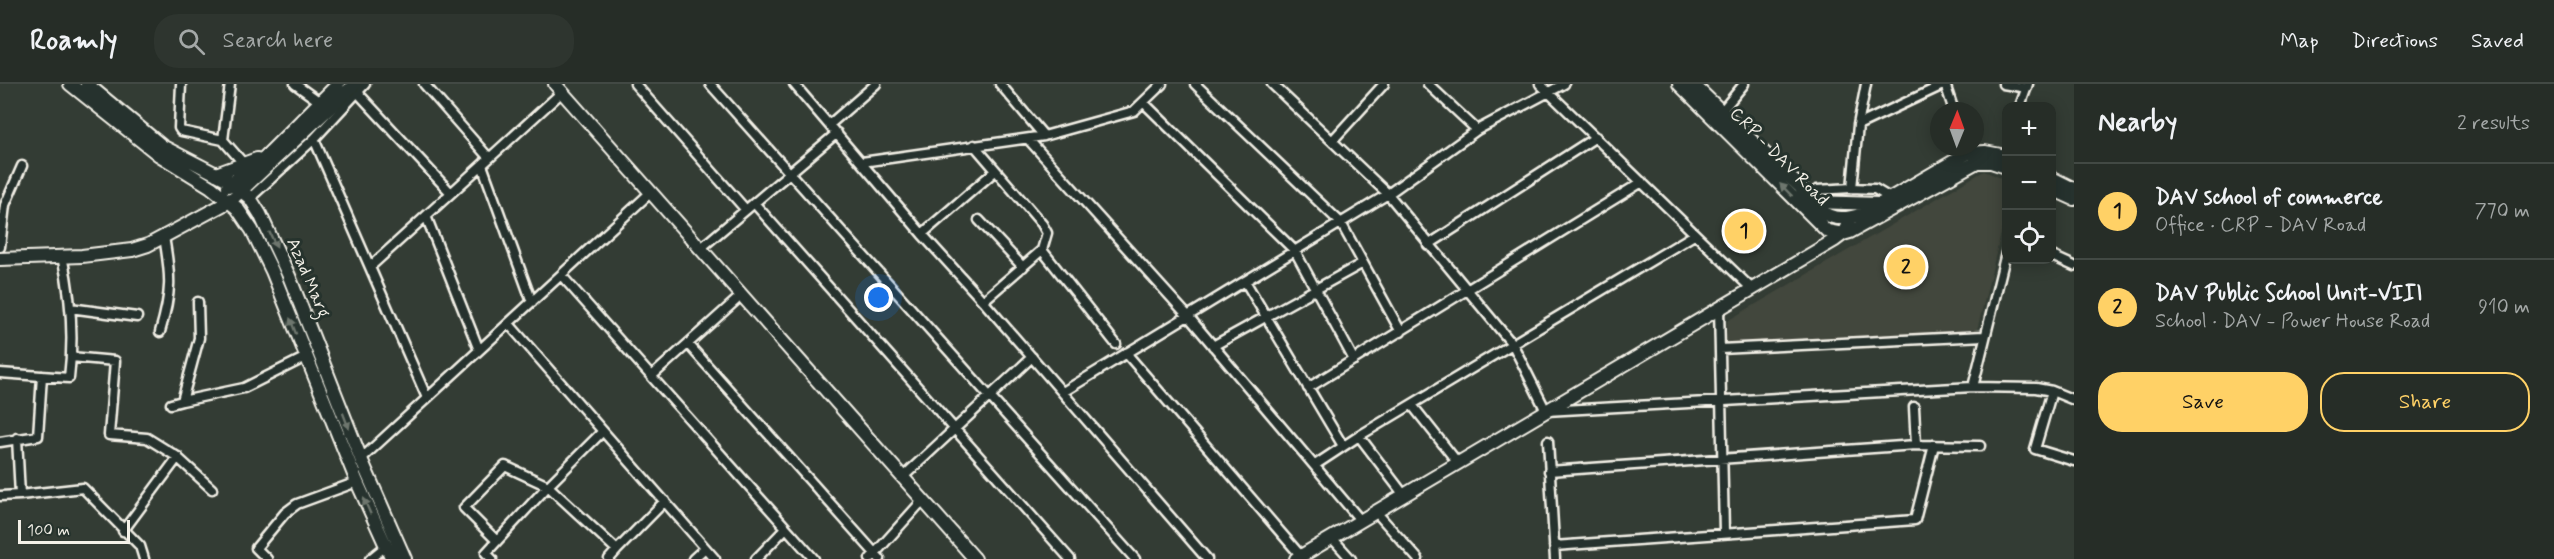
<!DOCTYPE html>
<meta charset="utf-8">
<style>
:root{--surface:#262d27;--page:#2e352f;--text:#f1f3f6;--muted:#a4a8a7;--line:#424944;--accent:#ffd166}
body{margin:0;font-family:Mynerve,sans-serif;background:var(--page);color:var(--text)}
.controls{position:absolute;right:18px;top:18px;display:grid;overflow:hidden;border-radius:12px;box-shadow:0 3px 15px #0003}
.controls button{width:54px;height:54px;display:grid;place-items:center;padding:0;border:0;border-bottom:2px solid var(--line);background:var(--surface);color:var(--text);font:30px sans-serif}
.compass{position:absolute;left:1930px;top:18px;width:54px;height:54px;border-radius:50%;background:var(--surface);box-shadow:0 3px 15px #0003;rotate:1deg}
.scale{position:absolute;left:18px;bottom:15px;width:112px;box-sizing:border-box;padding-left:6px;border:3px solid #f4f1e8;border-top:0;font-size:16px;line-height:21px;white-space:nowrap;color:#f4f1e8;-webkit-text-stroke:4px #26332d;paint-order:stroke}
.you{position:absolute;left:879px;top:214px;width:21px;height:21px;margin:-15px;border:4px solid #fff;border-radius:50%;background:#1a73e8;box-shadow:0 0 0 9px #1a73e833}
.badge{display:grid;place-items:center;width:39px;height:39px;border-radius:50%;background:var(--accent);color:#111;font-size:20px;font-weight:700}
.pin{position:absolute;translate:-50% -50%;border:3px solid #fff;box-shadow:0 2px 6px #0006}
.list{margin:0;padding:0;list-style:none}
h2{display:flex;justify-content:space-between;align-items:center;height:78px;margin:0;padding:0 24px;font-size:26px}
h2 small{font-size:20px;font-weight:400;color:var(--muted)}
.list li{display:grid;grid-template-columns:39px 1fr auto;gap:18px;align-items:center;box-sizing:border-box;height:96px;padding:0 24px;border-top:2px solid var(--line)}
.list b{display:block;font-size:22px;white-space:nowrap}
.list p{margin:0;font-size:20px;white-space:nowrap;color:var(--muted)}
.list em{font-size:20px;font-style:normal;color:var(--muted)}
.actions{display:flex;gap:12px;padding:18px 24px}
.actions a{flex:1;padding:14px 0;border:2px solid var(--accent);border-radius:24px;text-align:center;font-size:21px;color:var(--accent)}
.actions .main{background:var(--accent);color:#111}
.icon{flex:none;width:33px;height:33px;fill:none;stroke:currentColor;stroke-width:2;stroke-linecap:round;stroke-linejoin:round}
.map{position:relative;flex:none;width:2074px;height:475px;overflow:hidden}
header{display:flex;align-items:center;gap:36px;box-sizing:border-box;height:84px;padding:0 30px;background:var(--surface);border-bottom:2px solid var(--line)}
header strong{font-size:28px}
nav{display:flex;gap:33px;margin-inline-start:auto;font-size:21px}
.search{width:420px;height:54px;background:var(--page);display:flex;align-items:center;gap:15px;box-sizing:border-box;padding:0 21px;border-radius:24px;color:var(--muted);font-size:22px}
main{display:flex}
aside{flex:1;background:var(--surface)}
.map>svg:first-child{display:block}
</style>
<header>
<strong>Roamly</strong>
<div class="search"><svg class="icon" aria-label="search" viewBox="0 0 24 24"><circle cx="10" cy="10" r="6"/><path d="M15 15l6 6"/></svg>Search here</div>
<nav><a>Map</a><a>Directions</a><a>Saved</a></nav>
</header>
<main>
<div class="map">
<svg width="2074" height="475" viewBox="0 0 2074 475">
<rect width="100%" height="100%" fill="#333c34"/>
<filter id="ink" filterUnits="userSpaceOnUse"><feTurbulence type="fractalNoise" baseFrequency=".0167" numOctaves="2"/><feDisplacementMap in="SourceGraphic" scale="12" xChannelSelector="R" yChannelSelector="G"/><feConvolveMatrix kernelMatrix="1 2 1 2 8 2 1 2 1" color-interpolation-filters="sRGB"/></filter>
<g filter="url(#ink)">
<path fill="#43473c" d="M1984,87L2006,96V129L1977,246L1726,263L1727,237Z"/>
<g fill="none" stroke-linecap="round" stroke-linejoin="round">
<g stroke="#f4f1e8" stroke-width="13">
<path id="street" d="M181,0L179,44L181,47L223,56L244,80
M295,0L320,18
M424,0L489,74
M635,0L746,126
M710,0L1135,475
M794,0L922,150L983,217L1207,475
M1000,0L1044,52
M1195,0L1341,139L1401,248
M1272,0L1388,110L1513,261L1546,327L1973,303L2036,304L2052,307L2035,365L2074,377
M1428,0L1477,46
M1540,0L1752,205
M1945,0L1954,27
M2003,0L2027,4
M358,9L451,109
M1144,19L1295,167L1354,276
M2020,22L2028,0
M1721,28L1744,0
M829,41L876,0
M1858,41L1945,0
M314,55L427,314
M1028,55L1188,232L1361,437
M223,56L230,0
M1332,57L1384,0
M974,61L1042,140L1047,149L1042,166L983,217
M862,78L1044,52L1134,27L1162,0
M482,81L532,218
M1852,104L1875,105L1890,114
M1807,112L1817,106L1852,104L1858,41L1866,0
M250,114L314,55L365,0
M754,119L1070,475
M426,132L479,266
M979,136L1023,183
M922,150L995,87
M1428,161L1596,53
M0,163L5,121L22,82
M701,164L837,49
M1042,166L1116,260
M2052,172L2074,182
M371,182L562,8
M561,191L814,475
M1245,197L1343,362
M198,218L199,254L182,317L244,304L306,273
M70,224L137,233
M1719,224L1724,448
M509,240L715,475
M160,248C172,207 171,193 164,153
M688,260L880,475
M1213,262L1363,179
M1720,265L1984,252
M1126,269L1301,472
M71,273L115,277L109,351L147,354L176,372L212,405
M0,289L69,294C74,254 71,212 62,172
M653,291L742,211
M1973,303L2006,169
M1308,304L1642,98
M2052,307L2074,316
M1063,308L1388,110L1477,46L1564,0
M171,320L182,317
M1412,321L1458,379
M1914,323L1916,361
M1359,352L1404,411
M17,354L20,411L83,404L140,462L144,475
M1548,357L1555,475
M0,358L38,352L42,292
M361,375L650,109
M1315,381L1359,352L1694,151
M1549,387L1916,361L1980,362
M903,393L1032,273
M0,412L20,411
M1376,428L1418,475
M123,447L178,373
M1332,454L1351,475
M497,457L548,402L617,466L665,417
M1554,462L1915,436L1934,361
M267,475L256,464L285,429L297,420L357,398
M370,475L386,462
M492,475L486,469L497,457L464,424L505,382L548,402L603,347
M609,475L617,466
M693,475L705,464
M756,475L786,444
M870,475L923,416"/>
</g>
<g stroke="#f4f1e8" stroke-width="16">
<path id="secondary" d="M70,0L159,71L211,103L237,124L252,146L272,187L357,398L392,475
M87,0L162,62L228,96L250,114L260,130L289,192L361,375L405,475
M555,0L975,475
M1679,0L1827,147L1843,150L1850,148L1977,78H1991L2006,83
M1693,0L1800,103C1822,130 1830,142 1865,129L1968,69L1985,68L2006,72
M216,90L257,75
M2052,94L2074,105
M228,102L265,73L338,0
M2052,105L2074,115
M1812,118L1879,120
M0,175L82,172L132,166L148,161L230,117L355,0
M1296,475L1835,156L1843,150L1850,135"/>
</g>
<use href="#street" stroke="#26332d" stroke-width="8"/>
<use href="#secondary" stroke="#26332d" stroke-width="12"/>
</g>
<defs><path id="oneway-solid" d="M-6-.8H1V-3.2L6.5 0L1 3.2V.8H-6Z" transform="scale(1.5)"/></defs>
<g fill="#6e766e">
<use href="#oneway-solid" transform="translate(1786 106) rotate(-135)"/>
<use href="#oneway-solid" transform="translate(273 156) rotate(65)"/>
<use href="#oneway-solid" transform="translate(293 242) rotate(-111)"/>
<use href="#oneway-solid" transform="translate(346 337) rotate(69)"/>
<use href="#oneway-solid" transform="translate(367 422) rotate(-114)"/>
</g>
</g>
<g text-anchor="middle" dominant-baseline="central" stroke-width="6" stroke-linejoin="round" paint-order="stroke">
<g font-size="18" fill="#f4f1e8" stroke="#26332d">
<text transform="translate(1779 73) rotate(45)">CRP - DAV Road</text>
<text transform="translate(308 194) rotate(67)">Azad Marg</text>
</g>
</g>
</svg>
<div class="controls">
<button>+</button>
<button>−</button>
<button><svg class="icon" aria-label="locate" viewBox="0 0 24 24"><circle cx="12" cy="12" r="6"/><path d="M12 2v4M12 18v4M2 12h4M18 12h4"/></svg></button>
</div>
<svg class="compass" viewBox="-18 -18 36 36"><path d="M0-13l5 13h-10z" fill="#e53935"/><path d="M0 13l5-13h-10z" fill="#a4a8a7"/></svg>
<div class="scale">100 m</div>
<div class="you"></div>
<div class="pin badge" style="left:1744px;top:147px">1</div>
<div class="pin badge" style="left:1906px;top:183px">2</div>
</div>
<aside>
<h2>Nearby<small>2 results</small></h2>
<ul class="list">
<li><span class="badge">1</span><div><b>DAV school of commerce</b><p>Office · CRP - DAV Road</p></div><em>770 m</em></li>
<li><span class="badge">2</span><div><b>DAV Public School Unit-VIII</b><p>School · DAV - Power House Road</p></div><em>910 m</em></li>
</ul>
<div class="actions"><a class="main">Save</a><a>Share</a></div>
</aside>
</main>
